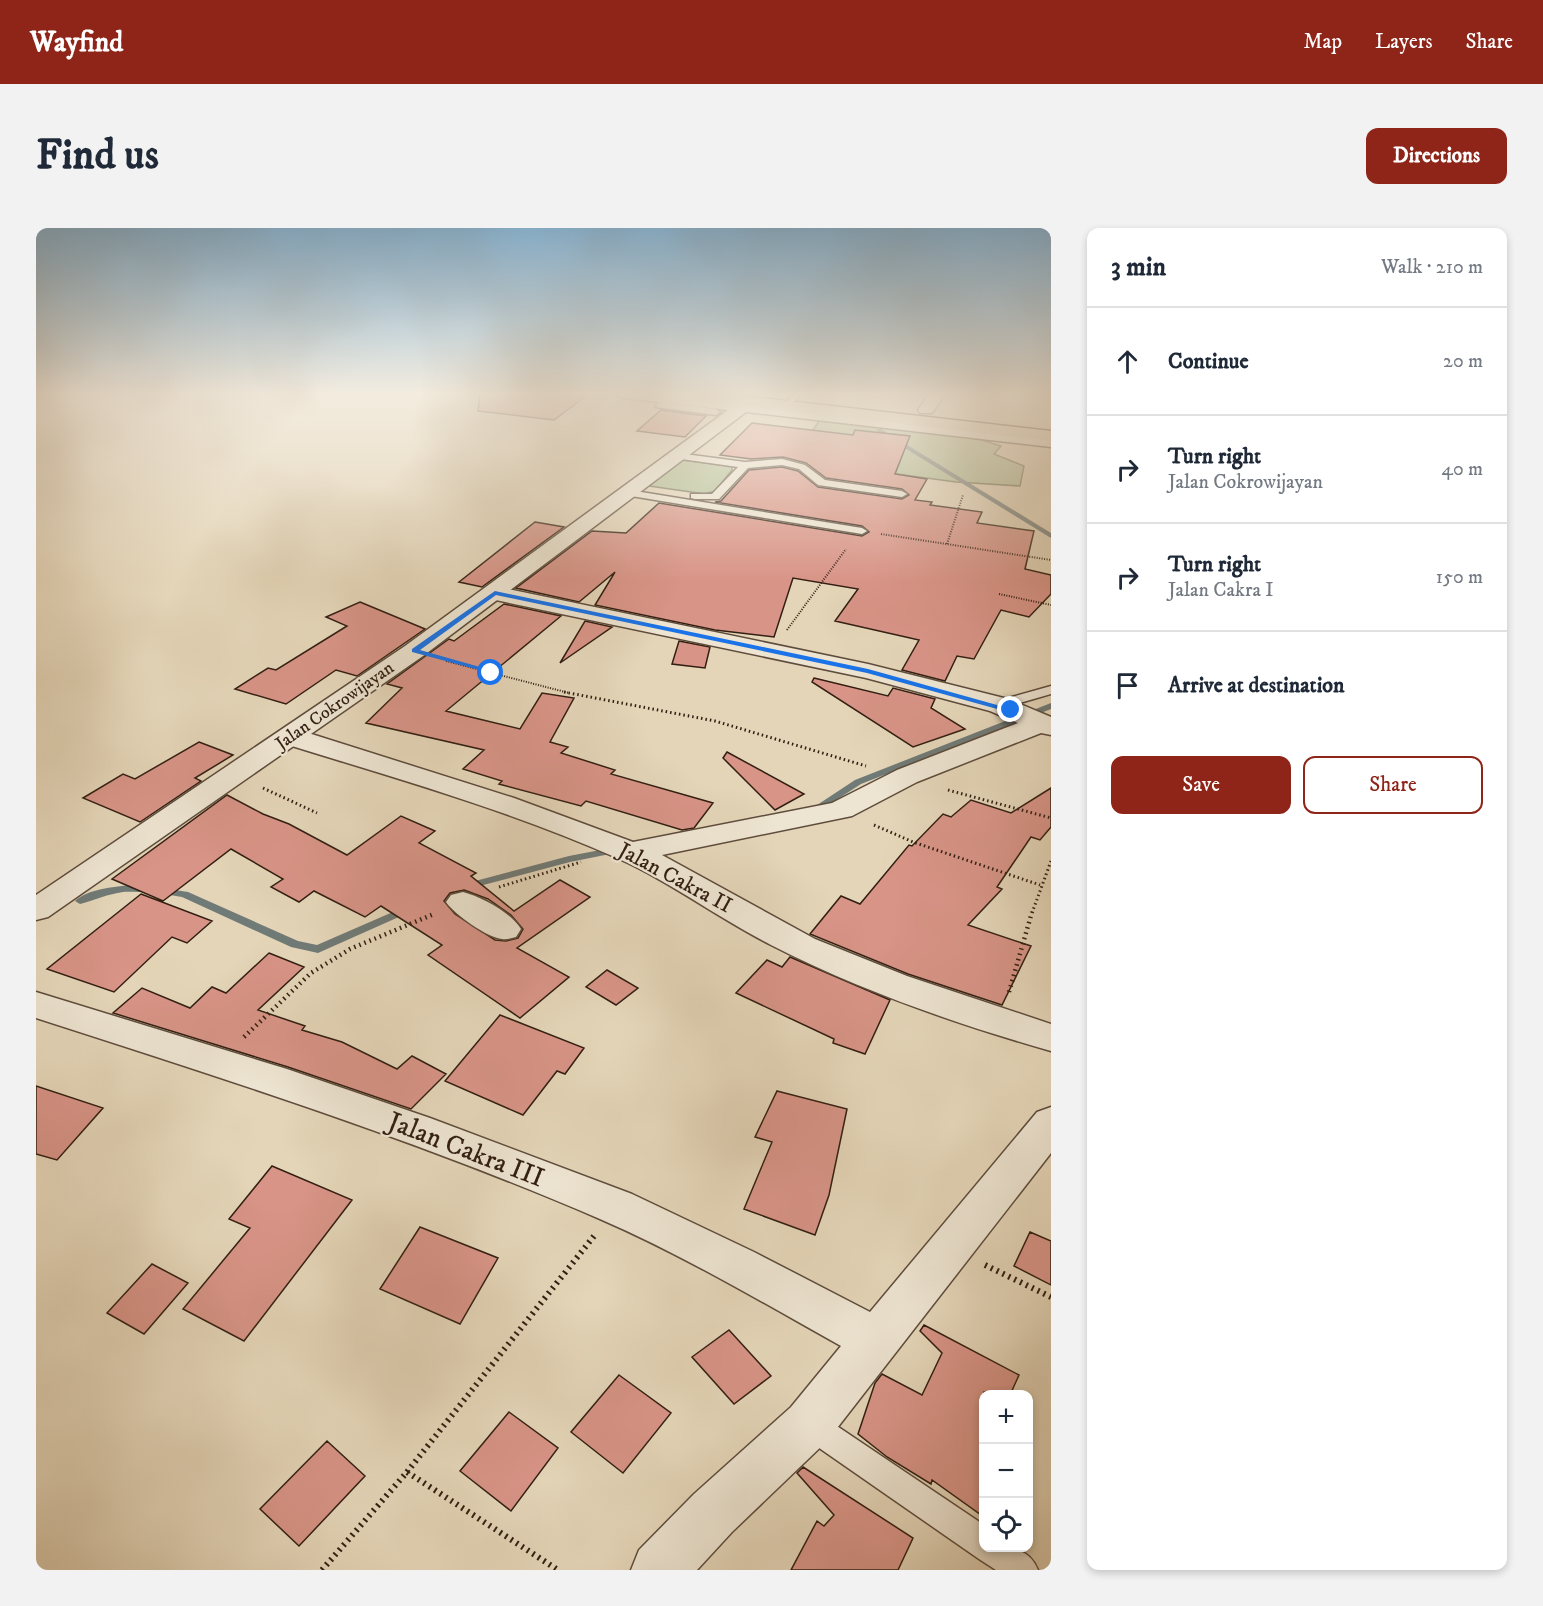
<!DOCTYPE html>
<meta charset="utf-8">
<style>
:root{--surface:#fff;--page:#f2f2f3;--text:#1f2937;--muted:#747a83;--line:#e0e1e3;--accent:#8f2418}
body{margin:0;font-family:"IM FELL DW Pica",serif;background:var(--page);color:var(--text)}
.controls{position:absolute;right:18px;bottom:18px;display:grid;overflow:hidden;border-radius:12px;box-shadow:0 3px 9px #0003}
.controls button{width:54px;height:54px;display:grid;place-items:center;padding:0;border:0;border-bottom:2px solid var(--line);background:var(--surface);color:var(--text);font:30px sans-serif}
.stop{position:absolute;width:18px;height:18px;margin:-14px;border:4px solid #1a73e8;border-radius:50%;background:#fff}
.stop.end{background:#1a73e8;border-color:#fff;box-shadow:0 2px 6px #0008}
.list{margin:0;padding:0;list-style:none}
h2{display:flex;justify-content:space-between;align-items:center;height:78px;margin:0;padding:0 24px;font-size:26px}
h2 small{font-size:20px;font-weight:400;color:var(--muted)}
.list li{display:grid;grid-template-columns:39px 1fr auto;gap:18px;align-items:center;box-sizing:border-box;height:108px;padding:0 24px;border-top:2px solid var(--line)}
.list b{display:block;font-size:22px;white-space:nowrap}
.list p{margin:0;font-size:20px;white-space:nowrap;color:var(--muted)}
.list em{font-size:20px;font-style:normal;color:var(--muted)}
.actions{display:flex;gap:12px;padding:18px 24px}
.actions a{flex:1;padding:14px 0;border:2px solid var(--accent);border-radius:12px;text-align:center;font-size:21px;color:var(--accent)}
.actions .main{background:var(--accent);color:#fff}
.icon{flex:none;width:33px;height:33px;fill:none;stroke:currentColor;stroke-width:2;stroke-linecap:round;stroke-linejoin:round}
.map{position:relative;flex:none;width:1015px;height:1342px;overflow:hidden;border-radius:12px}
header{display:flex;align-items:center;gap:36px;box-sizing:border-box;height:84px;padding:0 30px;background:var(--accent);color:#fff}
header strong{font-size:28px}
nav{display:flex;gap:33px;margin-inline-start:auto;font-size:21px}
.intro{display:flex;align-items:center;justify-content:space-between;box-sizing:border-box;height:144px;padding:0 36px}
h1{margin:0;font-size:42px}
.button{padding:15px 27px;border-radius:12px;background:var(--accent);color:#fff;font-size:21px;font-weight:700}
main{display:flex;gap:36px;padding:0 36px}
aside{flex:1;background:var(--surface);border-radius:12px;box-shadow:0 3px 9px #0003}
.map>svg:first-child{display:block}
</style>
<header>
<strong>Wayfind</strong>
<nav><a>Map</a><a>Layers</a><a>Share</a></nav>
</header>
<div class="intro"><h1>Find us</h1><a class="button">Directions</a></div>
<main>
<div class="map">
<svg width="1015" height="1342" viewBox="0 0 1015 1342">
<rect width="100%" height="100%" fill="#e4d5b8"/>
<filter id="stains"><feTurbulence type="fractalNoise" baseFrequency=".00333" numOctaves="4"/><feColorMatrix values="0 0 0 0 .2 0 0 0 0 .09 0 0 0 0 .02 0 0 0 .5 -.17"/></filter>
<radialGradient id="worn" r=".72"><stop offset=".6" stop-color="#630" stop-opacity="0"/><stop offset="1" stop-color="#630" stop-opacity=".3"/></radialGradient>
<path fill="#b0be92" stroke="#716e52" stroke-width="1.5" d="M785,190L934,208L965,218L958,226L988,238L984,258L920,254L757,232Z
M645,232L696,238V242L679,263L669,266L613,258Z"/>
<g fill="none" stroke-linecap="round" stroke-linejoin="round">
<path fill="#707a76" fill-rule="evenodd" d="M841,201H845L1015,305V310L841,203Z
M1015,475V481L825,556L780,585L777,586L772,583L819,552Z
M580,619L585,622L584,624L534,634L432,661L427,658L428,656L533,628Z
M94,657L111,658L116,661C109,666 97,663 87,664C72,666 59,672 44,676L39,673C52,661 77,659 94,657Z
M126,660L152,664L262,713L281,717L366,680H374L375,682L374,684L282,725L255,719L146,669L122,665L121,663Z"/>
</g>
<path fill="#d89487" stroke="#321f12" stroke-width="1.5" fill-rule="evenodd" d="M444,165H554L518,192L442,183Z
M625,182L670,188L649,209L601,203Z
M716,195L817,207L819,202L874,208L859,246L891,251L879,272L896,274L894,277L946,284L941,295L998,303L989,341L1015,347V366L993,389L965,382L938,431L921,428L909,453L866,442L883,412L799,393L822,361L757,350L738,409L679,402L559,377L579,344L543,374L480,360L556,303L590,305L623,275L826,308L833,304L826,298L679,274L685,273L713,242L746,239L762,243L782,259L866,271L873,267L866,261L790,250L770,235L747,229L715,231L684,227Z
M499,294L528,299L446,359L423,354Z
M324,374L389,401L321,448L300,442L250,476L199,461L232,440L240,442L311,398L290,389Z
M468,376L525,388L410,483L484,501L506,465L538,470L514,514L532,519L525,525L579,542L575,546L677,575L658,600L646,602L550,573L545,578L463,556L466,553L427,541L448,522L330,495L366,460L351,456L413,411L418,413Z
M549,393L576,399L524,435Z
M643,413L674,419L669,440L636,436Z
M778,450L852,468L857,460L899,471L895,480L929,501L877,519L776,454Z
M163,514L197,527L159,550L165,553L104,594L47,570L87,546L99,551Z
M691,524L768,566L739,582L687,530Z
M1015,560V599L1004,612L995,609L961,659L966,661L932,697L995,718L966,777L872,746L774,706L805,668L824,676L873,617L876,618L907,586L915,589L935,572L975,585Z
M191,567L227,586L253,596L311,627L365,588L399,603L383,615L440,645L435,648L478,683L524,652L554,669L481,720L533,749L484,790L392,727L406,717L345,678L329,689L278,663L263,674L235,659L247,651L195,621L127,673L76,651ZM428,662L452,671L475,687L487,701L482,710L470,713L459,712L419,686L408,673L414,665Z
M105,666L176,693L151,715L136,709L78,764L11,741Z
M233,725L268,739L222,782L269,798L266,802L306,814L361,841L376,828L410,846L375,881L252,839L77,785L106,760L154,780L176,759L190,765Z
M754,729L854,772L829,826L797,815L798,811L700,765L731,732L746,739Z
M571,742L602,760L580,777L550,759Z
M464,787L548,820L529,846L521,843L487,887L409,853Z
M0,858L67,880L21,932L0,926Z
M741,863L811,881L793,967L779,1007L708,981L736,914L719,909Z
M236,938L316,972L208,1113L147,1081L214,1000L193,991Z
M384,999L462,1030L424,1096L344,1061Z
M994,1004L1015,1013V1057L978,1038Z
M116,1036L152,1055L108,1106L71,1085Z
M888,1097L983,1147L974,1167L948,1164V1289L896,1252L895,1256L851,1229L822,1206L839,1155L846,1146L886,1167L906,1125L884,1103Z
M693,1102L735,1148L698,1176L656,1129Z
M583,1147L635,1185L587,1245L535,1204Z
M473,1184L522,1220L475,1283L424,1243Z
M291,1213L329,1248L263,1318L224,1281Z
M767,1239L877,1310L862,1342H755L781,1293L788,1298L798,1287L761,1245Z"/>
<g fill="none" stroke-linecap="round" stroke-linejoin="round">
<g stroke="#5e4c3c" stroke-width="3">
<path id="service" d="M756,165H765L758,174H752Z
M622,174L680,181L684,184L680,187L619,179Z
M641,225L709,234L746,231L769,237L789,252L866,263L871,266L866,269L782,257L763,241L746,237L712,240L683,271H659L655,270V266H676L702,239L638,230V226Z
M593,262L826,300L831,303L826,306L589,267V263Z
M1015,458V466L963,481L956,477L958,474Z
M773,1183L783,1186L948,1297V1320C971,1320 992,1317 1002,1342H960L943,1331L763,1206L759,1196L763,1186Z"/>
</g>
<g stroke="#5e4c3c" stroke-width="3">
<path id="minor" d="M894,165H910L896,185H884L882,182Z
M458,358L832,436L972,471L1015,489V507L1005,505L881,554L816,588L626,627L779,711L871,748L1015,796V823C920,796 823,762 735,717C682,690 635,654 581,630C473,582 359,550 246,515L242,509L246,503L256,501L266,503L478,570L597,614L796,575L861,542L982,495L954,483L830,450L450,370L447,365L450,360Z
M427,664C446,669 474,684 485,701L480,709C475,710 471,712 466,711C452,710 418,686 410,674L415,667Z
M0,764L251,841L394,890L596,966L718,1024L834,1084L1001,884L1015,879V925L791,1213L696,1304L661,1342H595L603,1322L658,1266L755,1179L805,1118C726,1074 647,1027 564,991C381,912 190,851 0,790Z"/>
</g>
<g stroke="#5e4c3c" stroke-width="3">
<path id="tertiary" d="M579,165H628L1015,209V219L710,184L387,428L12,689L0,692V667L369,418L692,182L587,170Z"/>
</g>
<g stroke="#321f12" stroke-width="3">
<path id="trunk" d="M633,165H682L1015,203V213L641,170Z"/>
</g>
<path stroke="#321f12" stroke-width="2" stroke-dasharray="1 1.5" stroke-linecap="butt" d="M845,306L1015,332
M911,316L927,267
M963,366L1015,377
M751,402L810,321
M410,433L533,465"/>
<path stroke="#321f12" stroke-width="3" stroke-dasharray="1.5 3" stroke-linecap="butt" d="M528,464L679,493L830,538
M227,560L281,585
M912,562L1015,590
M838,597L877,614L1004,657
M463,659L545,634
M996,685L1015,633"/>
<path stroke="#321f12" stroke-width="4.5" stroke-dasharray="1.5 4" stroke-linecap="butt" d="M973,764L996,684
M208,809L275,745L314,721L398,686"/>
<path stroke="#321f12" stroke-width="6" stroke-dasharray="2 4.5" stroke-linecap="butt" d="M949,1037L1015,1069
M371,1244L558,1008
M286,1342L371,1244L522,1342"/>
<use href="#service" fill="#ede4d1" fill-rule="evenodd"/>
<use href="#minor" fill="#ede4d1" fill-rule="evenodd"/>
<use href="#tertiary" fill="#ede4d1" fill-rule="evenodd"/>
<use href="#trunk" fill="#e4d5b8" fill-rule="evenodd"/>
</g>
<linearGradient id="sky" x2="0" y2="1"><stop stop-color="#88b5d5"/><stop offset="0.47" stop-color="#f3ecdf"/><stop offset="1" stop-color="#f3ecdf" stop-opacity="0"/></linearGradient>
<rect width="1015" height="353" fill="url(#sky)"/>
<path fill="#1a73e8" d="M459,363L832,441L979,482L972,484L831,445L460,367L384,422L458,443V446L376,424V421Z"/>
<g text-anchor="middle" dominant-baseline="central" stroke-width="4.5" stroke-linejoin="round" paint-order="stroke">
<g font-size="18" fill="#321f12" stroke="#ede4d1">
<text transform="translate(299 478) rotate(-35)">Jalan Cokrowijayan</text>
</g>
<g font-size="22" fill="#321f12" stroke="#ede4d1">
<text transform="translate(639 650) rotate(28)">Jalan Cakra II</text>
</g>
<g font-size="27" fill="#321f12" stroke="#ede4d1">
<text transform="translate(430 922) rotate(21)">Jalan Cakra III</text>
</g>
</g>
<rect width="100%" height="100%" filter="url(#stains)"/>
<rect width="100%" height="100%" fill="url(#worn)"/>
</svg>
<div class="controls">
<button>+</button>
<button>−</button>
<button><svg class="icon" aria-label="locate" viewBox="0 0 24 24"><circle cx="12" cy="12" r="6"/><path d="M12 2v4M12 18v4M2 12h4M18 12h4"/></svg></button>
</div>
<div class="stop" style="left:455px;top:445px"></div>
<div class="stop end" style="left:975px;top:482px"></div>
</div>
<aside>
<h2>3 min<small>Walk · 210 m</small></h2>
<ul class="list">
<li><svg class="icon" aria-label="ahead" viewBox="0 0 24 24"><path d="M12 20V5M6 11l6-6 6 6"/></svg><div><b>Continue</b></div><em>20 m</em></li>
<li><svg class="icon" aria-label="right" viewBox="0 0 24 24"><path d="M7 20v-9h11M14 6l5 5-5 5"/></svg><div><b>Turn right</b><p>Jalan Cokrowijayan</p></div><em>40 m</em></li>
<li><svg class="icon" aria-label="right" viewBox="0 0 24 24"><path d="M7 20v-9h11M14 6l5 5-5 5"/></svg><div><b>Turn right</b><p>Jalan Cakra I</p></div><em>150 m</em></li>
<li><svg class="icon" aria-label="arrive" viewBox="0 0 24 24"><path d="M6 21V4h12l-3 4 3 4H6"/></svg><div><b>Arrive at destination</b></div></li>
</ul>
<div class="actions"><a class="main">Save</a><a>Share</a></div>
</aside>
</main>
